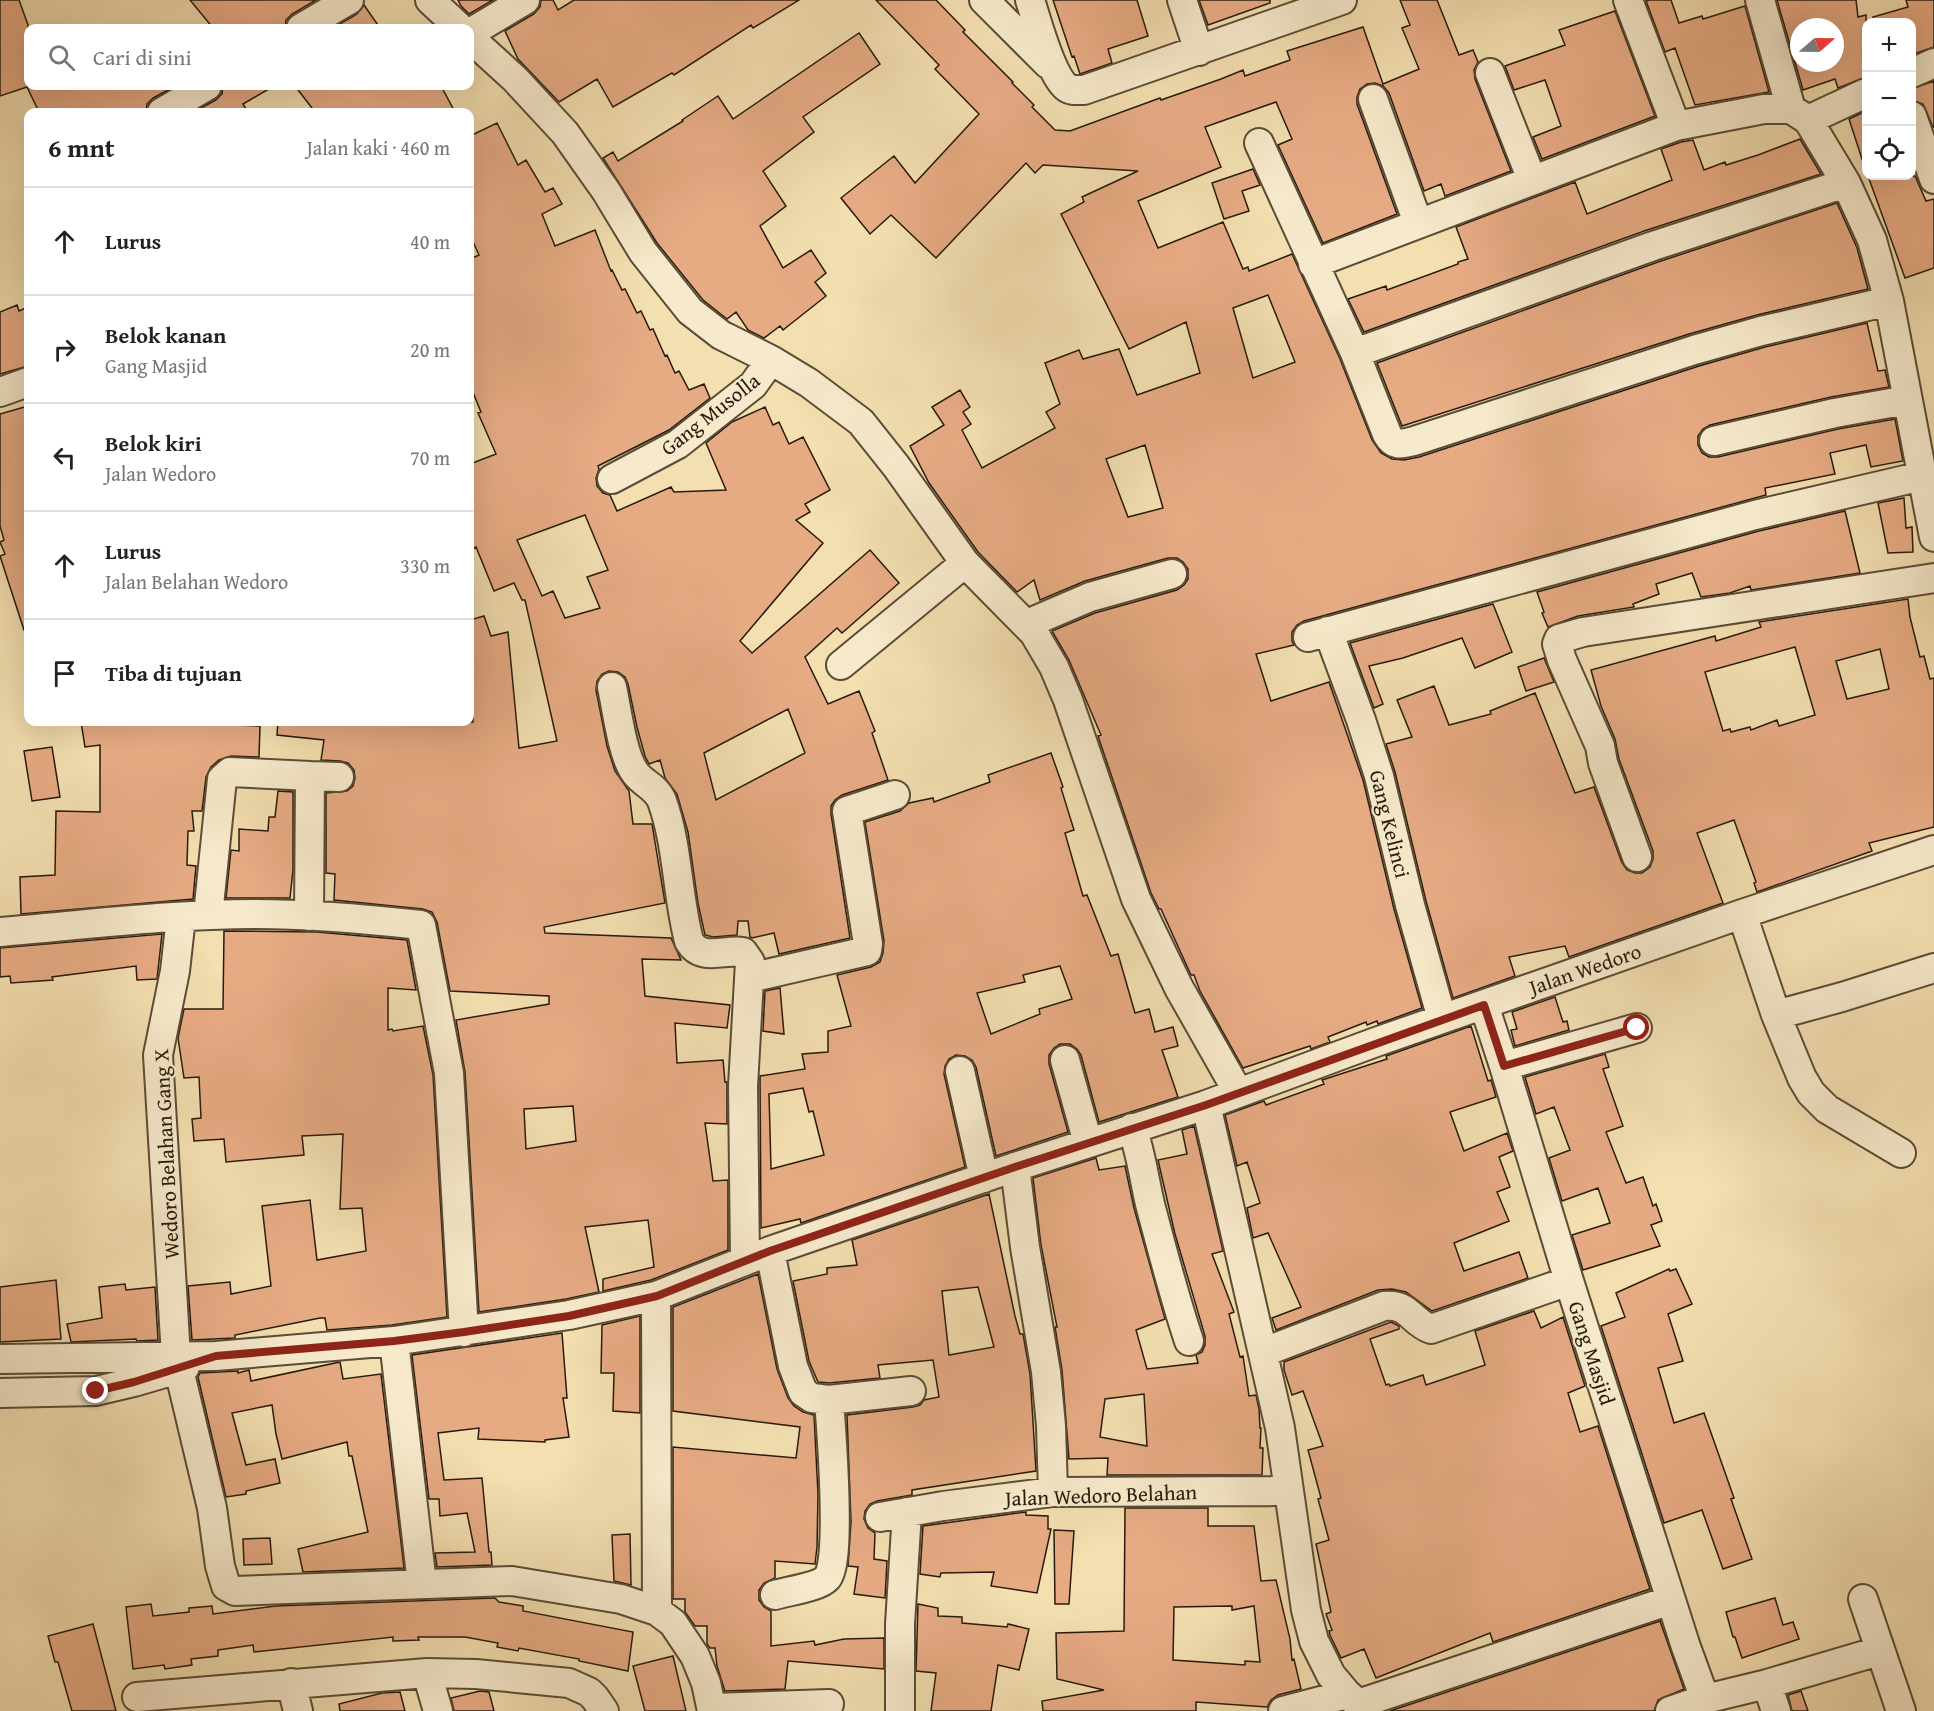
<!DOCTYPE html>
<html lang="id">
<meta charset="utf-8">
<style>
:root{--surface:#fff;--page:#f2f2f2;--text:#222;--muted:#767676;--line:#e0e0e0}
body{margin:0;font-family:"Gentium Book Plus",serif;background:var(--page);color:var(--text)}
.controls{position:absolute;right:18px;top:18px;display:grid;overflow:hidden;border-radius:12px;box-shadow:0 6px 24px #0002}
.controls button{width:54px;height:54px;display:grid;place-items:center;padding:0;border:0;border-bottom:2px solid var(--line);background:var(--surface);color:var(--text);font:30px sans-serif}
.compass{position:absolute;left:1790px;top:18px;width:54px;height:54px;border-radius:50%;background:var(--surface);box-shadow:0 6px 24px #0002;rotate:70deg}
.stop{position:absolute;width:18px;height:18px;margin:-14px;border:4px solid #8f2418;border-radius:50%;background:#fff}
.stop.end{background:#8f2418;border-color:#fff;box-shadow:0 2px 6px #0008}
.list{margin:0;padding:0;list-style:none}
h2{display:flex;justify-content:space-between;align-items:center;height:78px;margin:0;padding:0 24px;font-size:26px}
h2 small{font-size:20px;font-weight:400;color:var(--muted)}
.list li{display:grid;grid-template-columns:39px 1fr auto;gap:18px;align-items:center;box-sizing:border-box;height:108px;padding:0 24px;border-top:2px solid var(--line)}
.list b{display:block;font-size:22px;white-space:nowrap}
.list p{margin:0;font-size:20px;white-space:nowrap;color:var(--muted)}
.list em{font-size:20px;font-style:normal;color:var(--muted)}
.icon{flex:none;width:33px;height:33px;fill:none;stroke:currentColor;stroke-width:2;stroke-linecap:round;stroke-linejoin:round}
.map{position:relative;flex:none;width:1934px;height:1711px;overflow:hidden}
.search{position:absolute;background:var(--surface);box-shadow:0 6px 24px #0002;left:24px;top:24px;width:450px;height:66px;display:flex;align-items:center;gap:15px;box-sizing:border-box;padding:0 21px;border-radius:12px;color:var(--muted);font-size:22px}
.panel{position:absolute;background:var(--surface);box-shadow:0 6px 24px #0002;left:24px;top:108px;width:450px;height:618px;border-radius:12px}
.map>svg:first-child{display:block}
</style>
<div class="map">
<svg width="1934" height="1711" viewBox="0 0 1934 1711">
<rect width="100%" height="100%" fill="#f3dfb0"/>
<filter id="stains"><feTurbulence type="fractalNoise" baseFrequency=".00333" numOctaves="4"/><feColorMatrix values="0 0 0 0 .2 0 0 0 0 .09 0 0 0 0 .02 0 0 0 .5 -.17"/></filter>
<radialGradient id="worn" r=".72"><stop offset=".6" stop-color="#630" stop-opacity="0"/><stop offset="1" stop-color="#630" stop-opacity=".3"/></radialGradient>
<path fill="#e7ab84" stroke="#271b0d" stroke-width="1.5" fill-rule="evenodd" d="M0,0H19L28,25V86H175L153,98L147,104L146,112H39L27,87L0,96Z
M190,0H316L292,14L286,20L285,28H213Z
M458,0H493L469,14L461,6Z
M541,0H553L558,10L574,0H799L753,28L751,25L674,75L672,73L613,107L597,79L559,102L518,59L505,31L534,14L540,7Z
M876,0H936L965,30L963,32L1013,82L1012,83L1034,105L1032,107L1055,130L1070,131L1160,98L1161,100L1221,79L1243,70L1245,76L1290,60L1287,51L1363,27L1383,84L1419,69L1402,28L1410,25L1400,0H1437L1459,55L1473,50L1478,62L1474,70L1475,79L1511,171L1445,196L1441,184L1424,191L1389,93L1383,86L1375,83L1367,84L1360,89L1357,97V104L1397,214L1323,243L1278,145L1292,139L1276,102L1205,127L1221,167L1138,201L1158,248L1223,222L1243,269L1248,267L1249,271L1292,254L1340,359L1372,440L1381,453L1392,459L1404,460L1419,457L1699,366L1765,347L1867,323L1878,371L1885,370L1889,387L1831,397L1710,425L1703,429L1698,436V445L1702,453L1709,457H1718L1838,429L1895,419L1903,461L1871,467L1866,445L1830,453L1835,474L1765,488L1766,495L1304,621L1297,625L1292,632V641L1294,645L1256,654L1271,701L1329,682L1363,780L1394,909L1422,1008L1378,1024L1377,1021L1367,1025L1366,1022L1328,1037L1330,1042L1311,1049L1310,1046L1243,1068L1200,991L1194,975H1191L1161,909H1159L1151,893L1098,736L1101,735L1069,660L1052,631L1095,613L1177,590L1184,585L1188,579V569L1183,562L1177,558H1168L1085,581L1040,600L1034,580L1017,592L978,552L929,483L910,446L944,425L932,407L960,390L970,407L963,412L971,424L962,430L982,468L1055,428L1046,412L1060,404L1045,363L1079,350L1083,359L1119,349L1137,395L1200,373L1186,322L1129,349L1061,214L1084,202L1082,197L1138,171L1043,165L1035,173L1026,163L936,258L891,215L870,234L841,198L894,156L915,183L979,114L935,69L939,65ZM1268,295L1295,362L1253,378L1233,308ZM1145,445L1163,508L1128,517L1106,459Z
M1053,0H1137L1148,36L1108,49L1112,63L1080,74L1074,56L1072,57Z
M1199,0H1270V3L1208,25Z
M1649,0H1671L1679,23L1702,16L1703,19L1745,6L1769,92L1695,105L1675,48L1665,52L1646,1Z
M1777,0H1856L1858,17L1866,15V77L1838,88L1835,79L1803,90ZM1799,27H1835V63H1799Z
M1906,0H1934V47L1911,55V22H1874L1873,17L1908,7Z
M364,5L380,28H333L357,14Z
M1615,11L1655,116L1542,159L1533,137L1561,126L1545,80L1514,90L1505,66L1565,45L1559,30Z
M859,33L880,64L803,117L814,132L763,171L786,206L760,226L783,268L811,250L826,273L815,282L826,296L783,330L780,326L764,338L748,330L736,312L727,319L703,300L657,243L603,158L613,152L618,161L683,121L682,120L718,96L733,119Z
M1934,81V127H1933L1923,104L1911,100V89Z
M223,86H274L243,104L248,112H194L216,100L222,94Z
M295,86H441L455,112H315Z
M1866,111V161L1863,162L1849,119Z
M497,123L518,165L526,160L545,192L553,188L562,204L542,214L555,246L595,230L611,271L612,270L622,290L625,289L637,313L641,311L650,330L653,329L665,356L667,355L675,373L679,371L689,390L704,384L710,398L669,430L598,466L599,469L596,478L597,486L603,493L610,495L617,511L671,487L674,492L726,490L706,443L732,422L765,407L773,425L779,422L789,444L803,437L830,490L805,504L810,512L796,520L823,543L740,641L752,653L870,550L899,583L842,633L837,628L805,657L828,704L859,691L875,731L872,733L888,780L842,795L835,800L831,806V814L850,938L779,954L774,933L752,938L750,937L748,921H738L737,935L713,937L705,935L698,903L688,832L677,794L665,778L660,760L649,764L645,756L637,727L628,684L625,677L618,672L609,671L602,674L597,681L596,690L607,746L615,771L629,791L633,824H652L665,903L544,927L545,933L671,938L681,960L642,959L645,996L730,1005L727,1028L675,1023L677,1063L723,1060L725,1082H727V1124L705,1123L713,1181L728,1180V1250L651,1280L603,1291V1279L654,1267L648,1220L585,1227L599,1292L566,1299L479,1312L465,1072L456,1020L549,1004V996L450,991L437,922L432,912L423,909L334,900L335,874L326,873V793L347,791L353,786L355,778L354,770L348,763L340,761L321,760L324,740L277,735L278,722H473L470,620L484,616L491,636L508,632L519,748L557,741L525,600H522L514,583L494,591L476,547L470,550V464L496,454L478,413L481,412L470,385V259L479,255L470,235V136ZM585,515L608,570L587,577L600,608L565,618L553,591L542,596L517,540ZM788,709L805,753L716,800L704,753ZM573,1106L576,1141L526,1149L524,1109Z
M1800,139L1821,174L1647,230L1364,332L1348,299L1386,286L1387,290L1458,264V262L1468,259L1456,227L1575,182L1587,214L1672,180L1661,149L1681,142L1693,140L1704,170L1725,162L1726,165L1758,155Z
M1253,169L1260,185L1242,191L1249,211L1224,219L1212,183Z
M1868,176H1915L1926,201L1934,199V268L1905,278Z
M1837,203L1857,248L1868,289L1757,315L1689,334L1402,426L1377,363L1658,262Z
M17,305L19,311L28,307V366L0,374V312Z
M28,406V629L24,630L0,556L5,554L0,542L4,540L0,526V414Z
M1904,498L1906,528L1912,527L1913,552L1888,553L1878,503Z
M1845,511L1860,573L1751,590L1750,586L1730,593L1701,597L1692,573L1656,584L1659,594L1633,604L1634,607L1578,616L1548,627L1542,613L1544,612L1537,592L1759,531Z
M1908,599L1910,617L1920,657L1924,656L1930,679L1934,678V827L1869,843L1872,851L1757,892L1754,883L1756,882L1734,820L1697,833L1723,903L1569,957L1565,946L1509,957L1515,976L1453,998L1426,901L1395,772L1386,744L1412,737L1397,700L1434,686L1449,725L1491,714L1490,711L1535,693L1575,793L1594,787L1622,863L1627,870L1635,873H1642L1650,867L1653,859V851L1619,759L1615,739L1601,706L1591,670L1715,636L1716,641L1761,627L1759,622ZM1795,647L1815,715L1779,726L1777,720L1751,730L1750,727L1731,732L1730,729L1723,731L1705,672ZM1880,649L1889,689L1847,699L1836,661Z
M1493,604L1512,652L1475,668L1462,638L1403,658L1369,666L1383,704L1374,708L1350,643Z
M1544,658L1554,682L1526,691L1518,667Z
M81,722H155L260,726L259,757L231,756L219,760L211,767L206,777L202,811H192L194,831H188L187,865L196,866L193,899L21,914L20,877L55,875L56,811L100,812V745L85,747Z
M52,747L60,797L32,801L24,751Z
M1051,753L1063,787L1061,788L1074,830L1065,833L1083,896L1087,895L1111,956L1118,954L1135,1013L1149,1009L1155,1032L1173,1027L1178,1046L1162,1050L1178,1097L1099,1122L1081,1055L1077,1049L1070,1044H1060L1054,1048L1049,1055V1064L1068,1132L996,1156L976,1067L972,1060L965,1056L956,1055L949,1059L945,1066L944,1074L965,1167L801,1223L800,1219L761,1228L760,1076L805,1069L802,1054L828,1052V1031L851,1026L837,975L871,967L880,962L883,953L884,941L865,822L900,811L909,803L933,798L934,802L990,782L988,775ZM1060,966L1072,999L1039,1009L1040,1014L991,1034L977,993L1025,982L1023,975ZM803,1088L809,1112L813,1111L824,1155L771,1169L769,1094Z
M278,791L293,792V870L290,898H226L231,850L239,851V829L268,831L269,817H275Z
M224,931L317,932L407,940L416,990L388,988V1030L392,1029L393,1031L423,1026L433,1075L447,1317L392,1325L327,1330L325,1318H320L235,1335V1338L192,1340L188,1286L230,1282L231,1294L271,1286L262,1206L310,1200L317,1260L366,1251L362,1208L340,1209L343,1134L302,1136L304,1155L226,1162L224,1139L194,1141L192,1119L201,1118L199,1077L184,1078L178,1038L184,1009H223Z
M162,934L157,979L137,980L136,966L52,977L53,980L11,983L10,976L0,977V948Z
M780,988L784,1034L763,1031L765,991Z
M1555,997L1563,1022L1567,1021L1569,1030L1515,1046L1511,1030L1517,1029L1512,1012Z
M1471,1026L1488,1081L1491,1080L1496,1097L1450,1112L1464,1151L1507,1133L1513,1151L1499,1157L1510,1187L1497,1192L1509,1221L1454,1243L1464,1271L1519,1252L1528,1278L1432,1311L1406,1292L1392,1289L1378,1290L1276,1330L1272,1318L1301,1307L1268,1233L1253,1238L1247,1208L1260,1203L1247,1162L1237,1166L1225,1115L1264,1101L1266,1105L1324,1084L1322,1080L1387,1059L1386,1056Z
M1605,1054L1609,1067L1603,1069L1623,1126L1606,1132L1626,1183L1643,1177L1653,1206L1656,1204L1662,1221L1651,1225L1660,1246L1583,1270L1572,1235L1610,1223L1598,1188L1562,1201L1549,1158L1570,1150L1554,1107L1536,1114L1525,1077Z
M1194,1126L1223,1251L1212,1254L1234,1312L1229,1314L1240,1357L1243,1356L1249,1396L1256,1395L1259,1409L1260,1428H1261L1260,1448H1263L1262,1475H1107L1108,1458L1069,1459L1062,1370L1055,1327H1057L1041,1245L1033,1178L1096,1158L1099,1170L1125,1166L1134,1208L1165,1319L1136,1330L1147,1369L1198,1363L1196,1355L1202,1352L1205,1345V1336L1175,1234L1158,1160L1187,1154L1182,1130ZM1144,1394L1147,1446L1100,1437L1105,1399Z
M989,1194L1015,1316L1020,1334H1023L1030,1374L1036,1471L912,1490V1495L877,1501L870,1504L865,1511L864,1519L868,1528L875,1533L874,1559L887,1561L885,1598L854,1594L858,1567L848,1566L851,1522L847,1415L913,1407L920,1405L924,1400L939,1397L933,1360L878,1365L880,1378L829,1383L818,1382L809,1361L793,1281L827,1274V1268L857,1265L852,1240ZM978,1287L994,1347L949,1355L942,1291Z
M1669,1269L1670,1271L1676,1269L1692,1304L1668,1314L1683,1361L1658,1368L1674,1423L1704,1413L1734,1498L1731,1499L1752,1559L1723,1569L1702,1510L1664,1523L1601,1326L1625,1317L1616,1293Z
M758,1274L777,1369L788,1398L794,1406L803,1412L814,1415L818,1494L817,1547L815,1564L775,1561V1578L764,1583L759,1590V1600L764,1607L771,1611V1646L814,1641L815,1645L844,1639L884,1638V1669L788,1661L785,1689L725,1691L717,1666L715,1648H710L707,1644V1626H695L685,1612V1599H673V1447L796,1458L800,1427L673,1411V1307Z
M56,1280L61,1339L0,1342V1287Z
M125,1284L126,1290L155,1287L158,1340L137,1341L136,1339L71,1342L67,1324L102,1318L99,1287Z
M1534,1311L1541,1328L1563,1317L1585,1386L1568,1393L1580,1432L1598,1426L1650,1589L1493,1642L1490,1633L1376,1678L1364,1649L1341,1658L1330,1635L1329,1631L1332,1630L1326,1614L1331,1612L1316,1544L1329,1540L1318,1499L1321,1498L1308,1450L1323,1446L1303,1391L1292,1395L1284,1370V1362L1391,1322L1399,1326V1329L1370,1339L1386,1385L1389,1384L1390,1386L1423,1375L1426,1385L1485,1365L1475,1331Z
M640,1316V1413L613,1411L614,1373H601L602,1325Z
M562,1333L567,1398H563L569,1437L545,1440V1442L478,1439L479,1428L438,1433L444,1480L482,1478L489,1552H491L492,1565L437,1567L435,1553L475,1552L467,1513L440,1516L439,1499H429L412,1355Z
M340,1362L343,1379L381,1374L404,1568L303,1572L298,1549L368,1532L352,1456H349L347,1442L282,1459L276,1434L272,1405L232,1413L246,1465L275,1459L280,1483L246,1491V1494L226,1497L198,1377L200,1373L238,1371V1373L249,1370L251,1381Z
M1125,1508H1208V1526H1254L1261,1581L1276,1580L1290,1639L1292,1660L1294,1659L1301,1689L1278,1695L1271,1700L1267,1707L1196,1702V1711H1043L1042,1701L1104,1690L1057,1679L1056,1633L1124,1631ZM1232,1606V1610L1254,1606L1260,1662L1245,1661V1665L1173,1660L1174,1607Z
M1026,1512V1515L1048,1516V1529H1051L1037,1593L991,1586L994,1572L941,1573L940,1577L920,1574L923,1526Z
M1054,1530L1074,1531L1069,1604H1055Z
M630,1534L631,1585L614,1581L612,1535Z
M270,1538L272,1564L244,1565L243,1539Z
M495,1598L499,1602L523,1606V1611L633,1632L628,1671L579,1661V1659L519,1648L518,1651L497,1647L498,1643L465,1637H418L419,1640L393,1641V1637L254,1652L253,1645L218,1650V1656L191,1659L192,1665L165,1669L164,1665L133,1669L126,1607L151,1604L153,1616L189,1612V1608L212,1606L213,1614L276,1606Z
M1775,1598L1783,1625L1793,1622L1799,1639L1742,1658L1735,1637H1733L1726,1612Z
M918,1604L938,1608V1616L962,1617V1623L1007,1627L1008,1624L1029,1629L1019,1670L998,1665L991,1711H931L936,1673L916,1671Z
M1660,1621L1684,1689L1658,1700L1654,1711H1390Z
M93,1624L116,1711H72L58,1662H55L48,1636Z
M673,1656L686,1711H645L633,1666Z
M480,1691L489,1692L494,1711H454L451,1698Z
M1801,1691L1808,1711H1792L1788,1695Z
M400,1692L405,1711H340L339,1704L382,1693Z"/>
<g fill="none" stroke-linecap="round" stroke-linejoin="round">
<g stroke="#5a4c36" stroke-width="32">
<path id="minor" d="M430,0L460,28
M984,0L1048,64
M1030,0C1037,21 1050,73 1066,87C1071,91 1077,90 1084,90L1342,0
M1182,0L1199,51
M1628,0L1676,126
M1760,0L1791,109
M301,28L349,0
M470,33L525,0
M470,38L515,79L565,133L606,191L643,252L690,311L721,335L771,360L809,383L861,422L896,466L965,563L1034,633L1054,667L1068,700L1136,899L1179,988L1238,1092
M1490,73L1532,180
M1912,73L1934,63
M1373,99L1418,223
M162,112L207,86
M1912,116L1934,179
M1808,120L1866,93
M1259,143L1355,353L1387,434C1394,447 1402,444 1414,441L1694,350L1761,331L1889,301
M1313,264L1676,126L1764,109H1791L1808,120L1846,183L1872,240L1889,301L1934,537
M1355,353L1653,246L1846,183
M0,392L28,382
M1714,441L1835,413L1907,400
M612,479L678,444L753,385L771,360
M1027,624L1090,597L1172,574
M1328,631L1361,720L1379,776L1410,905L1442,1019
M1308,637L1755,515L1922,476
M841,665L965,563
M612,687C617,710 622,753 634,771C641,783 656,786 662,801C678,845 677,895 689,941C701,962 724,949 743,952L750,962L743,1086L745,1261
M1637,857L1603,763L1600,746L1562,660L1557,644L1559,639L1583,632L1934,578
M1742,914L1776,1015L1802,1078L1811,1093L1827,1109L1901,1153
M208,915L222,779L230,772L310,776
M309,916L310,776L339,777
M181,917L175,971L158,1055L176,1357L212,1508L220,1566L226,1586L235,1591L512,1581L621,1599L657,1611L673,1623L695,1656L706,1683L712,1711
M0,932C84,925 172,914 256,914C311,914 366,919 421,925L449,1073L464,1332
M749,978L867,951L868,944L847,811L895,795
M1484,1005L1504,1066L1569,1281L1686,1647L1705,1699
M1776,1015L1842,997L1934,968
M1065,1060L1088,1143
M1504,1066L1637,1028
M960,1071L984,1178
M1206,1105L1280,1428L1306,1610L1314,1641L1331,1675L1347,1694L1366,1711
M1132,1128C1141,1153 1144,1178 1150,1204C1162,1250 1174,1296 1189,1341
M1015,1167L1025,1247L1046,1372L1051,1426L1053,1492
M770,1251L793,1366L803,1392L812,1398L829,1400L911,1391
M656,1296L657,1611
M394,1341L422,1584
M1264,1352L1384,1306C1409,1303 1411,1322 1431,1329L1569,1281
M0,1359L216,1356L394,1341L569,1315L656,1296L770,1251L1015,1167L1206,1105L1376,1042L1742,914L1934,850
M0,1393L96,1391L134,1382L185,1367
M880,1517L943,1506L1053,1492L1289,1491
M775,1595C788,1591 819,1587 827,1578C842,1564 831,1426 829,1400
M1863,1599L1901,1711
M427,1673L438,1711
M291,1683L298,1711
M1767,1684L1776,1711
M137,1697L427,1673L476,1674L569,1683L589,1692L595,1698L604,1711
M1358,1704L1671,1600
M712,1708L829,1704
M900,1711V1624L907,1512
M1283,1711L1347,1694
M1670,1711L1705,1699L1767,1684L1879,1651"/>
</g>
<use href="#minor" stroke="#f7eacc" stroke-width="28"/>
</g>
<g fill="none" stroke-linecap="round" stroke-linejoin="round">
<path stroke="#8f2418" stroke-width="8" d="M96,1391L134,1382L216,1356L394,1341L464,1332L569,1316L657,1296L770,1251L1015,1167L1206,1105L1484,1005L1504,1066L1637,1028"/>
</g>
<g text-anchor="middle" dominant-baseline="central" stroke-width="4.5" stroke-linejoin="round" paint-order="stroke">
<g font-size="21" fill="#271b0d" stroke="#f7eacc">
<text transform="translate(710 414) rotate(-38)">Gang Musolla</text>
<text transform="translate(1390 824) rotate(76)">Gang Kelinci</text>
<text transform="translate(1585 969) rotate(-19)">Jalan Wedoro</text>
<text transform="translate(166 1154) rotate(-93)">Wedoro Belahan Gang X</text>
<text transform="translate(1592 1353) rotate(72)">Gang Masjid</text>
<text transform="translate(1101 1495) rotate(-2)">Jalan Wedoro Belahan</text>
</g>
</g>
<rect width="100%" height="100%" filter="url(#stains)"/>
<rect width="100%" height="100%" fill="url(#worn)"/>
</svg>
<div class="controls">
<button>+</button>
<button>−</button>
<button><svg class="icon" aria-label="locate" viewBox="0 0 24 24"><circle cx="12" cy="12" r="6"/><path d="M12 2v4M12 18v4M2 12h4M18 12h4"/></svg></button>
</div>
<svg class="compass" viewBox="-18 -18 36 36"><path d="M0-13l5 13h-10z" fill="#e53935"/><path d="M0 13l5-13h-10z" fill="#767676"/></svg>
<div class="stop" style="left:1637px;top:1028px"></div>
<div class="stop end" style="left:96px;top:1391px"></div>
<div class="search"><svg class="icon" aria-label="search" viewBox="0 0 24 24"><circle cx="10" cy="10" r="6"/><path d="M15 15l6 6"/></svg>Cari di sini</div>
<section class="panel">
<h2>6 mnt<small>Jalan kaki · 460 m</small></h2>
<ul class="list">
<li><svg class="icon" aria-label="ahead" viewBox="0 0 24 24"><path d="M12 20V5M6 11l6-6 6 6"/></svg><div><b>Lurus</b></div><em>40 m</em></li>
<li><svg class="icon" aria-label="right" viewBox="0 0 24 24"><path d="M7 20v-9h11M14 6l5 5-5 5"/></svg><div><b>Belok kanan</b><p>Gang Masjid</p></div><em>20 m</em></li>
<li><svg class="icon" aria-label="left" viewBox="0 0 24 24"><path d="M17 20v-9H6M10 6l-5 5 5 5"/></svg><div><b>Belok kiri</b><p>Jalan Wedoro</p></div><em>70 m</em></li>
<li><svg class="icon" aria-label="ahead" viewBox="0 0 24 24"><path d="M12 20V5M6 11l6-6 6 6"/></svg><div><b>Lurus</b><p>Jalan Belahan Wedoro</p></div><em>330 m</em></li>
<li><svg class="icon" aria-label="arrive" viewBox="0 0 24 24"><path d="M6 21V4h12l-3 4 3 4H6"/></svg><div><b>Tiba di tujuan</b></div></li>
</ul>
</section>
</div>
